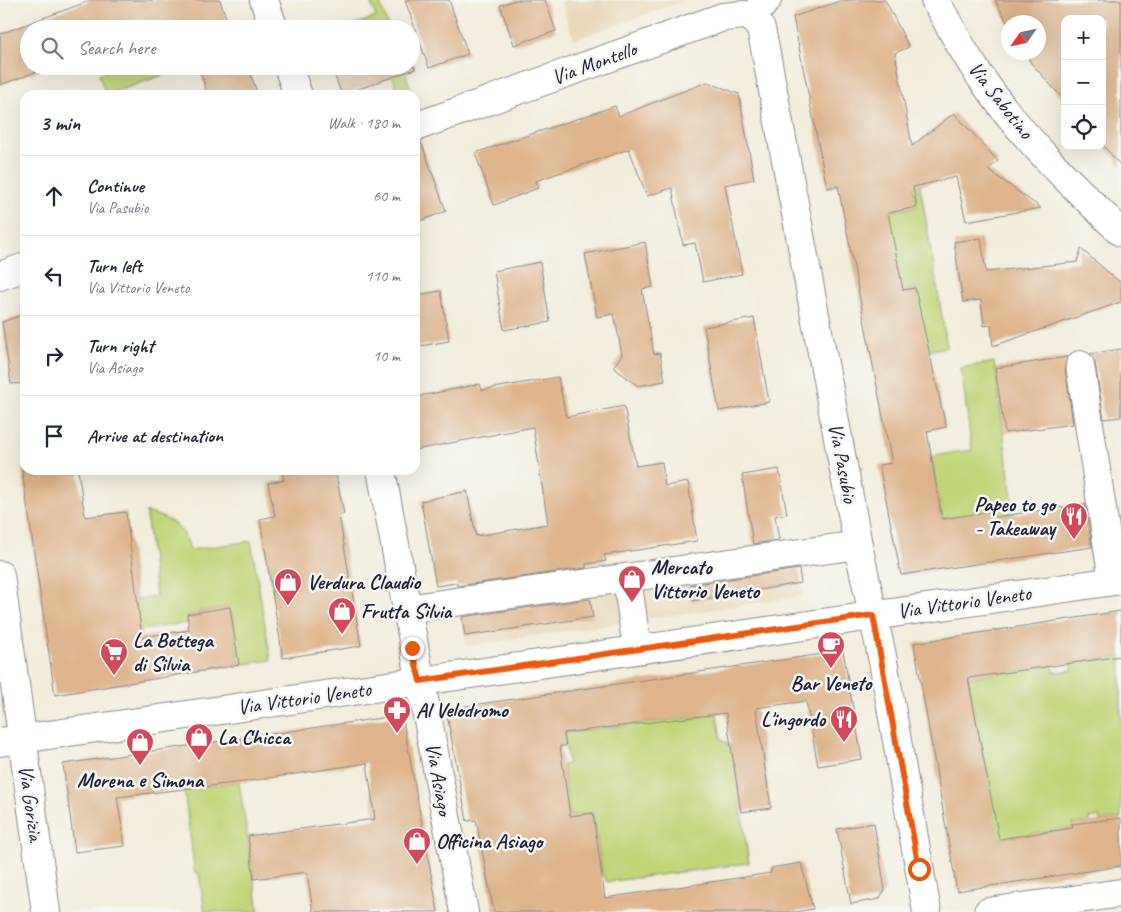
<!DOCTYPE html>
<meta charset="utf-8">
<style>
:root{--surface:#fff;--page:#f2f2f3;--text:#1f2937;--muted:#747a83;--line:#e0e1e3}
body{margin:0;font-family:Caveat,sans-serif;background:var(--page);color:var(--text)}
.controls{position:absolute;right:15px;top:15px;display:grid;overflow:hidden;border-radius:10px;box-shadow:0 5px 20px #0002}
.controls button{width:45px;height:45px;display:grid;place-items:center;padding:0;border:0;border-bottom:1px solid var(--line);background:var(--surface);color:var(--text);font:25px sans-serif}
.compass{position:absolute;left:1001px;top:15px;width:45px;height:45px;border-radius:50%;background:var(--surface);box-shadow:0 5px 20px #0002;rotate:236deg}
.stop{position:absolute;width:15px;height:15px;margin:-11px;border:4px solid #ea580c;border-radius:50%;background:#fff}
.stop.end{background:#ea580c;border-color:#fff;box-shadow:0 1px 5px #0008}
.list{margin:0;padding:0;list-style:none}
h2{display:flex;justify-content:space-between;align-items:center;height:65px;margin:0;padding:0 20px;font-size:21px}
h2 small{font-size:16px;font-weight:400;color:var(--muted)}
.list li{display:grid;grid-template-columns:32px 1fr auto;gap:15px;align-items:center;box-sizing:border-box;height:80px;padding:0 20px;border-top:1px solid var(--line)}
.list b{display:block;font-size:19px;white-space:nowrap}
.list p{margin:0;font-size:16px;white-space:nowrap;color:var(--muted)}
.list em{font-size:16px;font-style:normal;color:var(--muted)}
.icon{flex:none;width:28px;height:28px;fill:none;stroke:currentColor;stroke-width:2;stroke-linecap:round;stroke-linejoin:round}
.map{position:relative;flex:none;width:1121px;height:912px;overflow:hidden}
.search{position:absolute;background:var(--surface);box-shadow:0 5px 20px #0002;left:20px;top:20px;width:400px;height:55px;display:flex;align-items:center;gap:12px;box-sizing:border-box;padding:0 18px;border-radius:28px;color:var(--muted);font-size:19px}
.panel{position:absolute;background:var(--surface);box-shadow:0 5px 20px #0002;left:20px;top:90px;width:400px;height:385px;border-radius:15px}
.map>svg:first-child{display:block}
</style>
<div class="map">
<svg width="1121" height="912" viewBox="0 0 1121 912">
<rect width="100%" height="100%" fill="#f6f6f2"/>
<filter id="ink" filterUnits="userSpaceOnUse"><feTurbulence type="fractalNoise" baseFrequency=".02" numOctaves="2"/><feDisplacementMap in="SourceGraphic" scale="10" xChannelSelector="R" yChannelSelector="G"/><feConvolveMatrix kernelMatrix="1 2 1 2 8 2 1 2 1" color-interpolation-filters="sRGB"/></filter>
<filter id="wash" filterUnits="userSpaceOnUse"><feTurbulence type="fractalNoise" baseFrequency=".0096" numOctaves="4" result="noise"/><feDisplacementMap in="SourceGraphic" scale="20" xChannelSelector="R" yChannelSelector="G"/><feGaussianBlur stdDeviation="1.12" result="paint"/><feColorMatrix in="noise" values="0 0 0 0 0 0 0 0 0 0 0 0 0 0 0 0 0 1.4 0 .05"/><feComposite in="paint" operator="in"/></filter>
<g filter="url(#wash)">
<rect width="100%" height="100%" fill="#f2ecda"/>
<path fill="#ead8ba" d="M560,0H686L574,40Z
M797,560L803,596L466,646L461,609Z"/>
<path fill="#c0d478" stroke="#717b5a" d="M372,0H379L389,29H342L376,17L370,1Z
M119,66H173L175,71L106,95L99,74Z
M389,66H403L413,95H399Z
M920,185L947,347L927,351L915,288L884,294L888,213L917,207L913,187Z
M994,362L1014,514L995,517L993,512L942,519L931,456L972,450L961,368Z
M146,512C169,518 185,526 190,550L251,541L271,660L239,665L230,607L198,612L199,621L91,638L116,602L156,596Z
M1121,656V818L1100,821L1099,817L1089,818L1090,822L1072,824L1073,828L998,839L968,678L1053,665L1054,672L1073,670L1071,663Z
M717,714L721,739L732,747L749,863L607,882L602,872L593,813L570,816L563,765L568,764L564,733Z
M239,782L259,912H205L199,873L195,874L184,789Z"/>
<g id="blocks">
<path fill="#ddb48b" d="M92,0H220L230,29H29V66H52L0,85V34Z
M405,0H449L468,54L429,68Z
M516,0H545L556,31L514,45L500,5Z
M843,0H885L909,47L895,53L912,146L954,113L998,161L988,170L1041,208L966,221L956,177L913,187L917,207L888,213L903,290L915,288L946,427L927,431L942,519L993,511L995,517L1085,504L1092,547L901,575L879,465L892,463L838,186L827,188L793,17Z
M995,0H1121V166L1102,144V19H1065V101L1031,63L1025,52H1038V22L1008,24Z
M198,66L248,67L258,95H208Z
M331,66H415V69L342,95Z
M707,82L739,94L754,179L725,185L742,274L703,282L695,243L683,245L672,188L647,196L629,149L536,181L538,188L494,205L475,153L615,106L619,116Z
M415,142H421L446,211L415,223Z
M981,238L986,272L1077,262L1081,249L1121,283V302L993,346L991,325L984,326L981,300L963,302L954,242Z
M645,242L653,287L642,289L654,354L660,353L665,381L638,386L613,367L622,355L614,314L597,317L585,254Z
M540,262L550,322L504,330L494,271Z
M441,291L449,341L415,347V295Z
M25,314V383L11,384L2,322Z
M754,318L769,402L719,411L704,327Z
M1121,349V417L1104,419L1095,363L1090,354Z
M1067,357L1065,367L1073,424L1005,433L995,368Z
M558,377L566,417L624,406L636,466L662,462L665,486L688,482L697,541L604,555L606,561L586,564V568L457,586L456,583L436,586L421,501L467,491L476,536L548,524L533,427L415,450V397L480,384L482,390Z
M779,469L787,514L775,516L779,540L753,544L742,475Z
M22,470H78L85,517L126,512L142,637L189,630L187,614L230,607L239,665L55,695Z
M282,470H335L344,514L339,515L361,646L283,658L260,519L275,516L268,483L284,480Z
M799,569L801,583L692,601L690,585Z
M590,599L593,617L465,636L462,617Z
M1121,611V656L968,678L999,839L1073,828L1072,824L1121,818V866L957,891L914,643Z
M843,651L862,759L818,766L806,701L756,708L771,808L741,812L726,713L564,733L566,746H560L570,816L593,813L605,898L771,873V868L801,863L813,909L795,912H494L476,820L467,821L446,709Z
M402,715L438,912H313L307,872L254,879L248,836L375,819L367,763L243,782L117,797L125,846L75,852L63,764Z
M874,823L885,890L879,899L851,904L837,829Z"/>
</g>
</g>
<g filter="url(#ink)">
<use href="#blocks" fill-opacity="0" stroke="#8a878a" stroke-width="1"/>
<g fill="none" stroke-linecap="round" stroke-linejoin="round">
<g stroke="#8a878a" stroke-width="30">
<path id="minor" d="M264,0L274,29
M752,17L761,29L765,48L858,545L883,661L927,912
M752,17L767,0
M288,66L298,95
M415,127L723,17L744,15L752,17
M0,276L25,267
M1080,365L1113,581
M381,470C408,618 436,765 464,912
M0,575L46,912
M627,578L637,649
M406,609L858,545
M0,742L1121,580
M988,912L1121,893"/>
</g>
<g stroke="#8a878a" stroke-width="30">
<path id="major" d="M935,0C950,26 964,54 982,79C1020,135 1072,185 1121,232"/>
</g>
<use href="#minor" stroke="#fff" stroke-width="28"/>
<use href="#major" stroke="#fff" stroke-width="28"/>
</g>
</g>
<g fill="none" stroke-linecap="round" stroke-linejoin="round" filter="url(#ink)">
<path stroke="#ea580c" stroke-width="6" d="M412,648L420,681L873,615L919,869"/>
</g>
<defs>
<g id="restaurant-pin" transform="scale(1.4375)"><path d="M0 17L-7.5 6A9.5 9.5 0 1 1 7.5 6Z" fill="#d1495b" stroke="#f6f6f2"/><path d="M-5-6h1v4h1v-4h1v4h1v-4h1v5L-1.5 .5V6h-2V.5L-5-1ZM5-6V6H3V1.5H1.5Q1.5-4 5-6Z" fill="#fff"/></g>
<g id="shop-pin" transform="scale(1.4375)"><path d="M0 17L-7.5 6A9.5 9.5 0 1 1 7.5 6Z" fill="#d1495b" stroke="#f6f6f2"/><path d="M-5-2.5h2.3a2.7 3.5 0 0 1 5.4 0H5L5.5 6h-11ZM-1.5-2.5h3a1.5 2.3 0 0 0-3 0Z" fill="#fff"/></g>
<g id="cafe-pin" transform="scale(1.4375)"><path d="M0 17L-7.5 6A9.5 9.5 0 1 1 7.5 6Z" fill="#d1495b" stroke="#f6f6f2"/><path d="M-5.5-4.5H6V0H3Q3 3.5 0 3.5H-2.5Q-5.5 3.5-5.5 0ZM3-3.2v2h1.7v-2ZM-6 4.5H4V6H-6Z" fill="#fff"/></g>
<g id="supermarket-pin" transform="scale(1.4375)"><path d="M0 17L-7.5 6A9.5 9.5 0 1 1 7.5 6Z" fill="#d1495b" stroke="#f6f6f2"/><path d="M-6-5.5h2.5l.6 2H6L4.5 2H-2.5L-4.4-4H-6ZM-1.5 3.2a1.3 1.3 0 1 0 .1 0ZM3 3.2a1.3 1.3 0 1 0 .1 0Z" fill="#fff"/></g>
<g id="pharmacy-pin" transform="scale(1.4375)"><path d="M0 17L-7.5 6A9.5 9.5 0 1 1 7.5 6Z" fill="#d1495b" stroke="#f6f6f2"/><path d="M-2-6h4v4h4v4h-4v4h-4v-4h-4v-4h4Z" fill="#fff"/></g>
</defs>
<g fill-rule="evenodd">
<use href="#restaurant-pin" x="1074" y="516"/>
<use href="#shop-pin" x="632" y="579"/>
<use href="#shop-pin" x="288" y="582"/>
<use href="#shop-pin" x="342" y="611"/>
<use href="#cafe-pin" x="831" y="645"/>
<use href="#supermarket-pin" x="114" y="652"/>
<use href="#pharmacy-pin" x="397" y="710"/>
<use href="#restaurant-pin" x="844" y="719"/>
<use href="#shop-pin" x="199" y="737"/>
<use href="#shop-pin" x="140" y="742"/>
<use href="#shop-pin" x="417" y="841"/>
</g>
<g text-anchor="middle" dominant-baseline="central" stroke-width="5" stroke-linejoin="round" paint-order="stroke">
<g font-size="21" fill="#22223b" stroke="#f6f6f2">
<text transform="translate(594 63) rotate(-20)">Via Montello</text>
<text transform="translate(1001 100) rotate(52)">Via Sabotino</text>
<text transform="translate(843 463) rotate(79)">Via Pasubio</text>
<text transform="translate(964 602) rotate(-8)">Via Vittorio Veneto</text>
<text transform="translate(304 698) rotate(-8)">Via Vittorio Veneto</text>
<text transform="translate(439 779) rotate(80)">Via Asiago</text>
<text transform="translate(31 803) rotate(82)">Via Gorizia</text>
</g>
<g font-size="21" font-weight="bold" fill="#22223b" stroke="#f6f6f2" text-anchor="start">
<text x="1055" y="504" text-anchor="end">Papeo to go<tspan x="1055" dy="24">- Takeaway</tspan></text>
<text x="651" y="567">Mercato<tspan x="651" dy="24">Vittorio Veneto</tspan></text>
<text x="307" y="582">Verdura Claudio</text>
<text x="361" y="611">Frutta Silvia</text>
<text x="133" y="640">La Bottega<tspan x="133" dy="24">di Silvia</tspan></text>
<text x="831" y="683" text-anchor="middle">Bar Veneto</text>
<text x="416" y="710">Al Velodromo</text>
<text x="825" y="719" text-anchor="end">L'ingordo</text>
<text x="218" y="737">La Chicca</text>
<text x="140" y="780" text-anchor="middle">Morena e Simona</text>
<text x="436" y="841">Officina Asiago</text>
</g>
</g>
</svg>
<div class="controls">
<button>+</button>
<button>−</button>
<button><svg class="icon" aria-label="locate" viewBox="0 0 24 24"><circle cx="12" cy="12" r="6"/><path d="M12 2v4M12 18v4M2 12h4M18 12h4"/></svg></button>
</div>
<svg class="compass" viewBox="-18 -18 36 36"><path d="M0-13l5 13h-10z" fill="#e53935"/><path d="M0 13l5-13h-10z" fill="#747a83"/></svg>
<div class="stop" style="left:919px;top:869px"></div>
<div class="stop end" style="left:412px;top:648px"></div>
<div class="search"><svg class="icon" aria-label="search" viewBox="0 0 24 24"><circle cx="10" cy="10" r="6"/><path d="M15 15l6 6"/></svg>Search here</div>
<section class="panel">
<h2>3 min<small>Walk · 180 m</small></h2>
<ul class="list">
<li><svg class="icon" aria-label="ahead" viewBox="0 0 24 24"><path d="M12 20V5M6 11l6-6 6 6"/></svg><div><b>Continue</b><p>Via Pasubio</p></div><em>60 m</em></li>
<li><svg class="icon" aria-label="left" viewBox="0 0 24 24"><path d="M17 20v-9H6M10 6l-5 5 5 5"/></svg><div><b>Turn left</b><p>Via Vittorio Veneto</p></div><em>110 m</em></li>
<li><svg class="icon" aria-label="right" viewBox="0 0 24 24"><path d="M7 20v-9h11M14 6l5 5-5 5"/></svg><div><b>Turn right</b><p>Via Asiago</p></div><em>10 m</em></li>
<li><svg class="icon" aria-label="arrive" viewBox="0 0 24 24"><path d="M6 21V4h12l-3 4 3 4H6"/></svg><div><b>Arrive at destination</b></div></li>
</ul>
</section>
</div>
